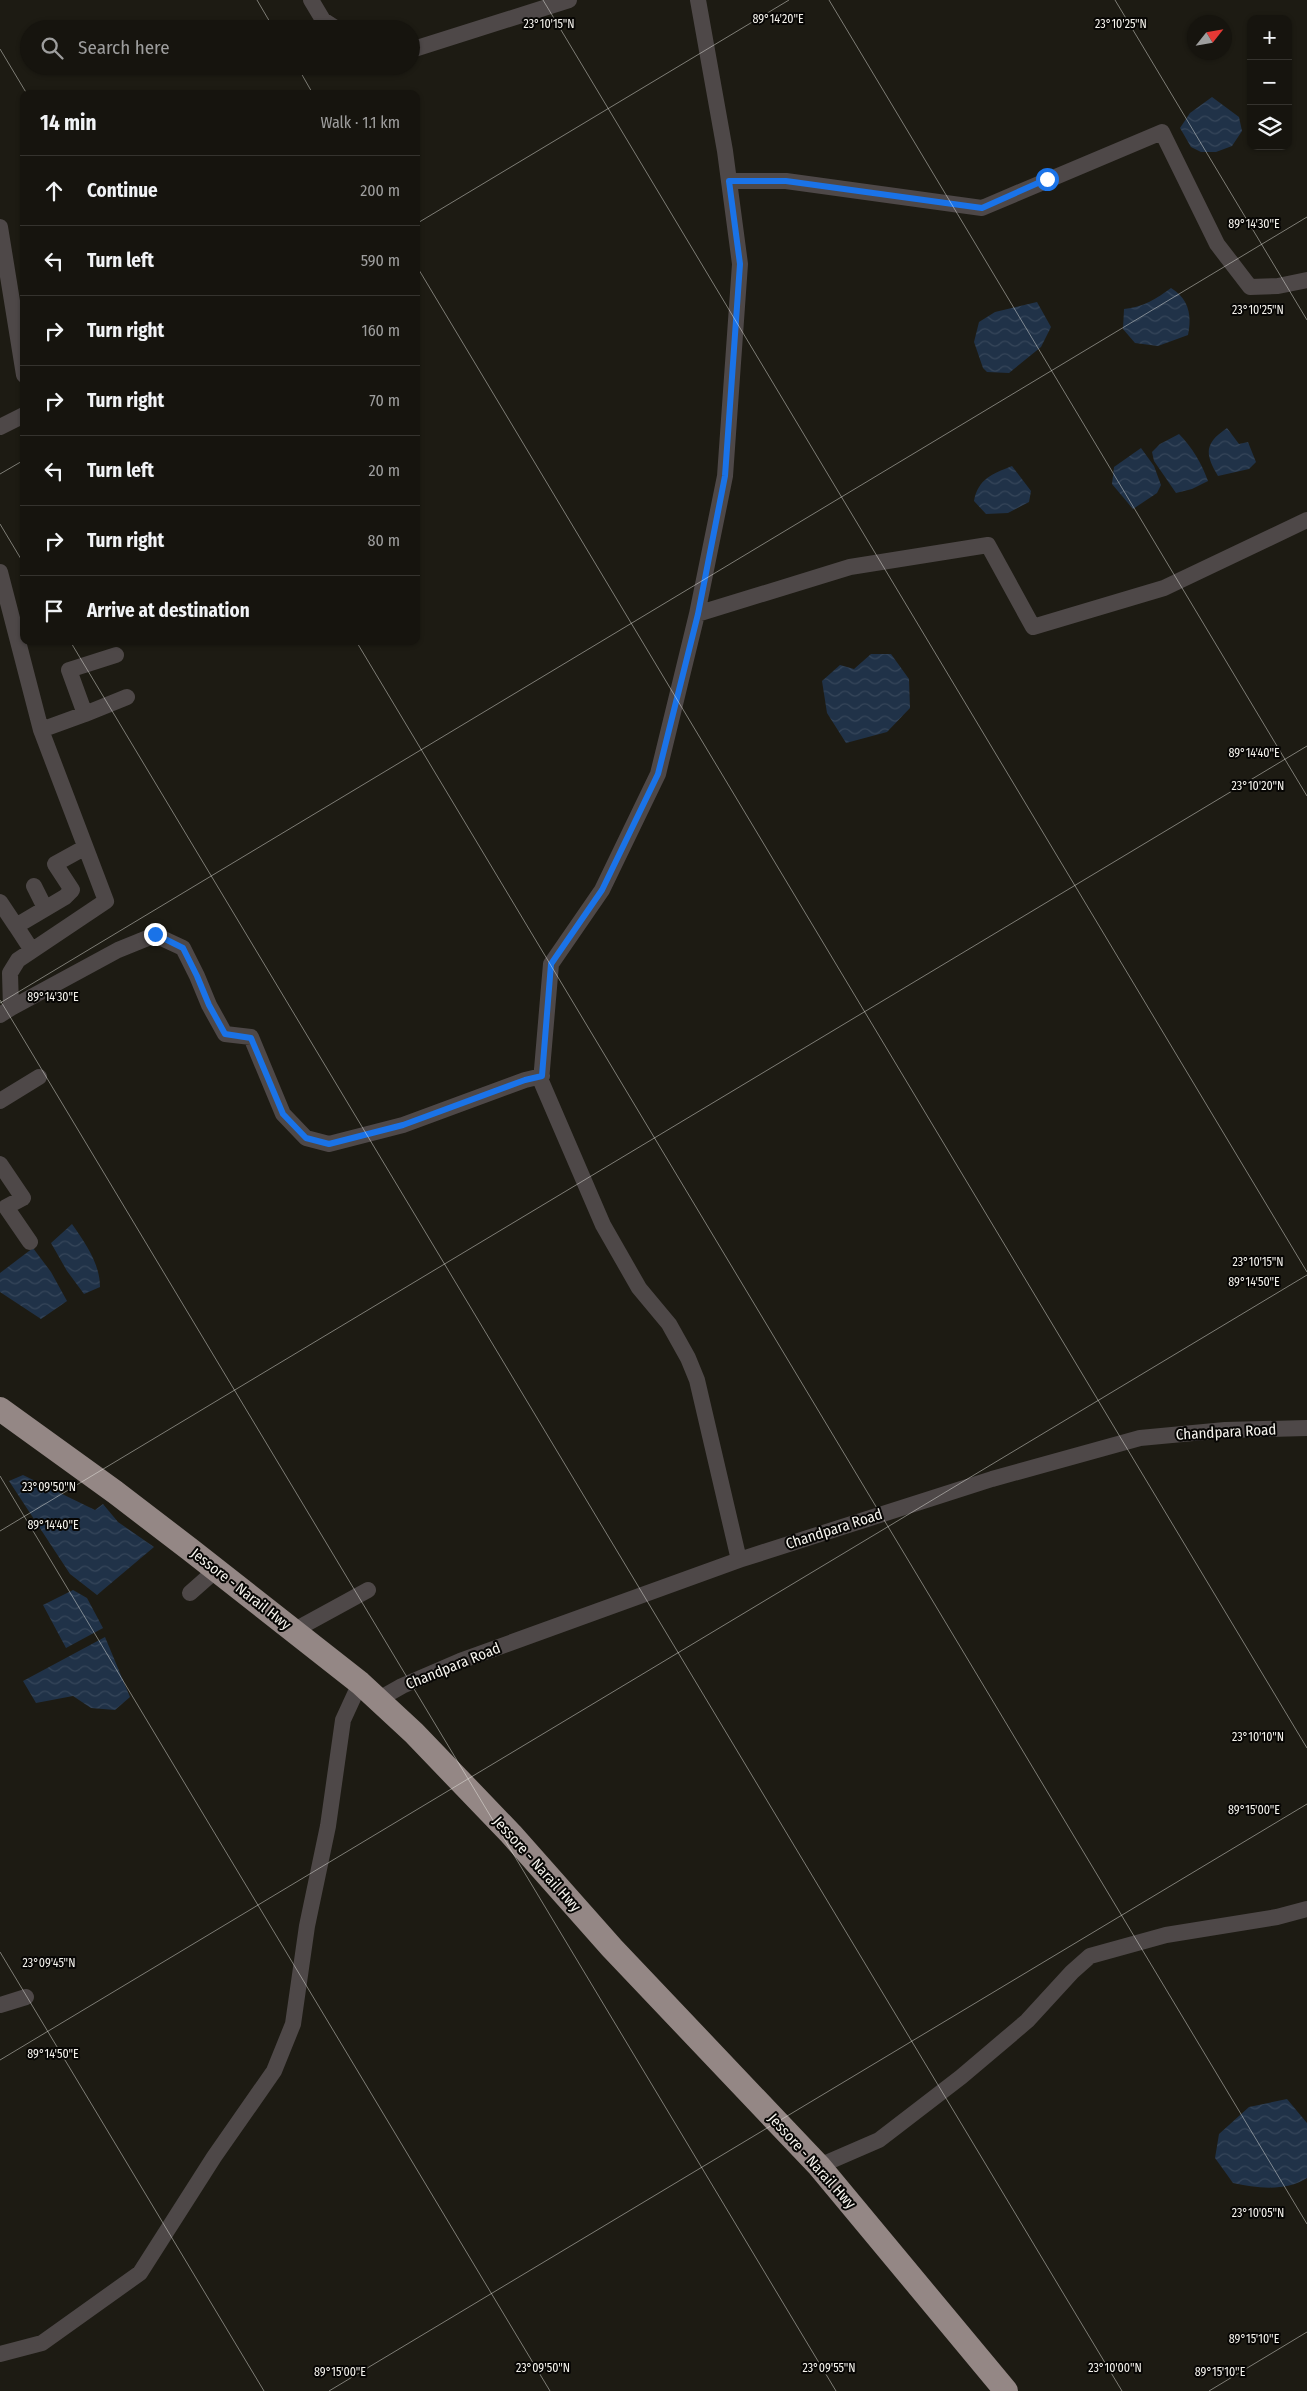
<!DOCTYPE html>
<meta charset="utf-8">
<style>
:root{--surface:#16140e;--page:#1f1d17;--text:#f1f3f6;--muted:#9e9e9e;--line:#35332e}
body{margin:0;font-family:"Fira Sans Condensed",sans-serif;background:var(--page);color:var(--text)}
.controls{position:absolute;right:15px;top:15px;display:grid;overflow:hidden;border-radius:10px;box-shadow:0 1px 4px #0004}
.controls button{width:45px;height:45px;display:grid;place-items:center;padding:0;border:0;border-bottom:1px solid var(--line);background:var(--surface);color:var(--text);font:25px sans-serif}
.compass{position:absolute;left:1187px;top:15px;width:45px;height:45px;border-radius:50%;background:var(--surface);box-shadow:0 1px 4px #0004;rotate:59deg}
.stop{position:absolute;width:15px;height:15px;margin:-11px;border:4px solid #1a73e8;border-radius:50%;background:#fff}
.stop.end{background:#1a73e8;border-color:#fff;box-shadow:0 1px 5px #0008}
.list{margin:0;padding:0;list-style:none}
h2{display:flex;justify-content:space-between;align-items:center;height:65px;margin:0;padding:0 20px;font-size:21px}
h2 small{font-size:16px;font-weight:400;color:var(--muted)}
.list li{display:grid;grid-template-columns:32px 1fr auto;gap:15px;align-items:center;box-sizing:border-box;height:70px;padding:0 20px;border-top:1px solid var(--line)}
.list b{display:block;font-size:19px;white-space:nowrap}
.list em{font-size:16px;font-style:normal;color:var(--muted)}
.icon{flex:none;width:28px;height:28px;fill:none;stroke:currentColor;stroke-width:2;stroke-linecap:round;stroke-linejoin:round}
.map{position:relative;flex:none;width:1307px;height:2391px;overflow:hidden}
.search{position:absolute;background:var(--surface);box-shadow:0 1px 4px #0004;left:20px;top:20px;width:400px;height:55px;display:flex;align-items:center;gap:12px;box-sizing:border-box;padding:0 18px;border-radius:28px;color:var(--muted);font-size:19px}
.panel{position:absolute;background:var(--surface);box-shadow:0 1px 4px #0004;left:20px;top:90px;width:400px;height:555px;border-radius:10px}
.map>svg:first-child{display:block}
</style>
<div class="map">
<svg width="1307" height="2391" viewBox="0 0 1307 2391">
<defs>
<pattern id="water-waves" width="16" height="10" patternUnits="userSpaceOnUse" patternTransform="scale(1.25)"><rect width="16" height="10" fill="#203248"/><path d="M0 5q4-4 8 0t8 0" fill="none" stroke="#36465a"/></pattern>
</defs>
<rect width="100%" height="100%" fill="#1d1b13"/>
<path fill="url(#water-waves)" d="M1212,97L1239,117L1242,131L1232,146L1216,152H1201L1191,147L1180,128L1190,113Z
M1171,288C1189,299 1192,315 1188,335L1158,346L1135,343L1123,329L1124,309C1143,307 1156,299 1171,288Z
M1037,302L1051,327L1041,347L1009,373L987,372L983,368L974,342L979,322L995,312Z
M1227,428L1239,444L1248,442L1256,462L1249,469L1218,476C1204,453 1205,443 1227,428Z
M1179,434C1192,447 1202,464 1208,481L1192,489L1176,493L1154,461L1152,452L1160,444Z
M1141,448L1154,466L1161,485L1157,493L1133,509L1112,484L1114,467Z
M1012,466L1031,491L1029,502L1008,513L986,514L974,501C978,479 992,474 1012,466Z
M871,654H891L909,679L910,708L887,732L846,743L827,713L822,681L840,665L854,669Z
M72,1224C85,1243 100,1263 100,1287L84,1294L67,1271L51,1243Z
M33,1248L51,1272L67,1301L41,1319L0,1292V1273Z
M23,1475L95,1510L103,1504L118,1522L154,1547L97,1595L70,1574L9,1481Z
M73,1590L87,1598L103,1628L66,1648L43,1605Z
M105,1637L130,1697L115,1710L91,1708L73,1696L36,1703L23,1681Z
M1287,2099L1307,2123V2178C1285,2192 1256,2188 1233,2183L1215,2158L1219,2134L1249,2107Z"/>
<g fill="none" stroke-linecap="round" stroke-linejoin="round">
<path stroke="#4e4848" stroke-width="16" d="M311,0L323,20L337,29
M698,0L725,151L740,264L725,476L697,614L658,774L602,890L551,964L541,1081L603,1225L639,1288L669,1324L688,1358L697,1380L739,1560
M411,50L569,0
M729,181H786L982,208L1162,132L1217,244L1250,287L1278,286L1307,280
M0,227L24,375
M0,427L24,415
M0,572L41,730L106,901L18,960L10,973L11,1008L0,1015
M697,614L850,567L988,545L1033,627L1164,588L1307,520
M85,714L127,697
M41,730L85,714L69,670L116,655
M34,886L45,908
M0,902L16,926
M31,949L16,926L65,897L72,890L55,864L84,848
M11,1008L118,950L155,935L183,948L197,976L209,1005L225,1034L251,1037L283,1114L306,1138L329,1144L403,1125L525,1080L542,1076
M0,1101L39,1077
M0,1164L23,1198L6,1207L30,1242
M190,1593L216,1570
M293,1631L368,1590
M379,1699L402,1686L460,1661L739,1560L992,1479L1140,1438L1225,1430L1307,1428
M0,2005L26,1997
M819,2166L879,2140L961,2077L1027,2021L1072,1972L1090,1956L1166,1935L1277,1917L1307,1909
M0,2354L42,2343L140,2273L214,2157L274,2071L293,2024L307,1926L328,1826L343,1720L360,1683"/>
<path stroke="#948785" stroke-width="24" d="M0,1409L115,1492L192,1551L360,1683L414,1733L511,1834L612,1948L819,2166L1006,2391"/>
</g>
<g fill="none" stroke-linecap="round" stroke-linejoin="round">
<path stroke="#1a73e8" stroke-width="6" d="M155,934L183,948L197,976L209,1005L225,1034L251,1038L283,1114L306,1138L329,1144L403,1125L525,1080L542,1076L551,964L602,890L658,774L698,614L725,476L740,264L729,181H786L982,208L1047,179"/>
</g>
<path fill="none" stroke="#f5f3ed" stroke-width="1" stroke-opacity="0.45" d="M257,0L274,29M543,0L1307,1272M829,0L1307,796M1115,0L1307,320M0,49L27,94M297,66L313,94M416,224L789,0M416,265L1307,1748M0,474L24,460M0,524L24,564M70,641L1122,2391M356,641L1307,2224M0,1000L836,2391M0,1003L1307,217M0,1476L550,2391M0,1531L1307,746M0,1952L264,2391M0,2060L1307,1275M329,2391L1307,1804M1209,2391L1307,2332"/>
<g text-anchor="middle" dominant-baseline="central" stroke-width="4" stroke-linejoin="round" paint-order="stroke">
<g font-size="15" fill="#f5f3ed" stroke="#070604">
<text transform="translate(1226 1432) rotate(-3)">Chandpara Road</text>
<text transform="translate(834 1529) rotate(-18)">Chandpara Road</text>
<text transform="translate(241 1589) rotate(38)">Jessore - Narail Hwy</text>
<text transform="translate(453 1666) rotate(-22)">Chandpara Road</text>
<text transform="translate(537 1864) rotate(48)">Jessore - Narail Hwy</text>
<text transform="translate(812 2161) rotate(48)">Jessore - Narail Hwy</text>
</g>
</g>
<g font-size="12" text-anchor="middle" fill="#f5f3ed" stroke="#070604" stroke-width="4" stroke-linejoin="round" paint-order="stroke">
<text x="778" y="23">89°14'20"E</text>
<text x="549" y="28">23°10'15"N</text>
<text x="1121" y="28">23°10'25"N</text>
<text x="1254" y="228">89°14'30"E</text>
<text x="1258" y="314">23°10'25"N</text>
<text x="1254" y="757">89°14'40"E</text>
<text x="1258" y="790">23°10'20"N</text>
<text x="53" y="1001">89°14'30"E</text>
<text x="1258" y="1266">23°10'15"N</text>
<text x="1254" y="1286">89°14'50"E</text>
<text x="49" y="1491">23°09'50"N</text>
<text x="53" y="1529">89°14'40"E</text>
<text x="1258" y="1741">23°10'10"N</text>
<text x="1254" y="1814">89°15'00"E</text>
<text x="49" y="1967">23°09'45"N</text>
<text x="53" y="2058">89°14'50"E</text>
<text x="1258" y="2217">23°10'05"N</text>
<text x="1254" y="2343">89°15'10"E</text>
<text x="543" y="2372">23°09'50"N</text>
<text x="829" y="2372">23°09'55"N</text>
<text x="1115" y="2372">23°10'00"N</text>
<text x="340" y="2376">89°15'00"E</text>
<text x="1220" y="2376">89°15'10"E</text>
</g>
</svg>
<div class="controls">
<button>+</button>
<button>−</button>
<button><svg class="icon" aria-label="layers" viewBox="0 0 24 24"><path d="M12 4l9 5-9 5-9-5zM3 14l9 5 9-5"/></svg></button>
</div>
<svg class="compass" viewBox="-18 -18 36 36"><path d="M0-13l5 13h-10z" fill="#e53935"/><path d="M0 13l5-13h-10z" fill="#9e9e9e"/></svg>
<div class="stop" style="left:1047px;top:179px"></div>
<div class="stop end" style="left:155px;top:934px"></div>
<div class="search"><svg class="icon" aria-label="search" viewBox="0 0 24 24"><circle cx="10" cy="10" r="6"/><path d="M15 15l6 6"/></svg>Search here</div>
<section class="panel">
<h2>14 min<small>Walk · 1.1 km</small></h2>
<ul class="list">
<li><svg class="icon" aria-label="ahead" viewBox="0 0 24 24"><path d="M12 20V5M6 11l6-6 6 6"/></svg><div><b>Continue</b></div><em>200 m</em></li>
<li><svg class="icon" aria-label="left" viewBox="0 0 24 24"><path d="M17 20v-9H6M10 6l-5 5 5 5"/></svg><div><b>Turn left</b></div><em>590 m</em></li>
<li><svg class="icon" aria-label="right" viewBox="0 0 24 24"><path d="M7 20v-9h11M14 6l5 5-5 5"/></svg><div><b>Turn right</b></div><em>160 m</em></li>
<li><svg class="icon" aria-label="right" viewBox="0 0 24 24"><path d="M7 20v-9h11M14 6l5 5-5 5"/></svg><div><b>Turn right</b></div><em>70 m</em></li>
<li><svg class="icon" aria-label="left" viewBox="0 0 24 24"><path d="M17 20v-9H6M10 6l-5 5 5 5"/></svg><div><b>Turn left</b></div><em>20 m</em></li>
<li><svg class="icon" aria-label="right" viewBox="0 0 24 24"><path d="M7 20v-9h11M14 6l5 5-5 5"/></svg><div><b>Turn right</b></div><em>80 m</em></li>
<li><svg class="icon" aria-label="arrive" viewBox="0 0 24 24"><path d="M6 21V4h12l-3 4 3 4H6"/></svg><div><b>Arrive at destination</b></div></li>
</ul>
</section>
</div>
